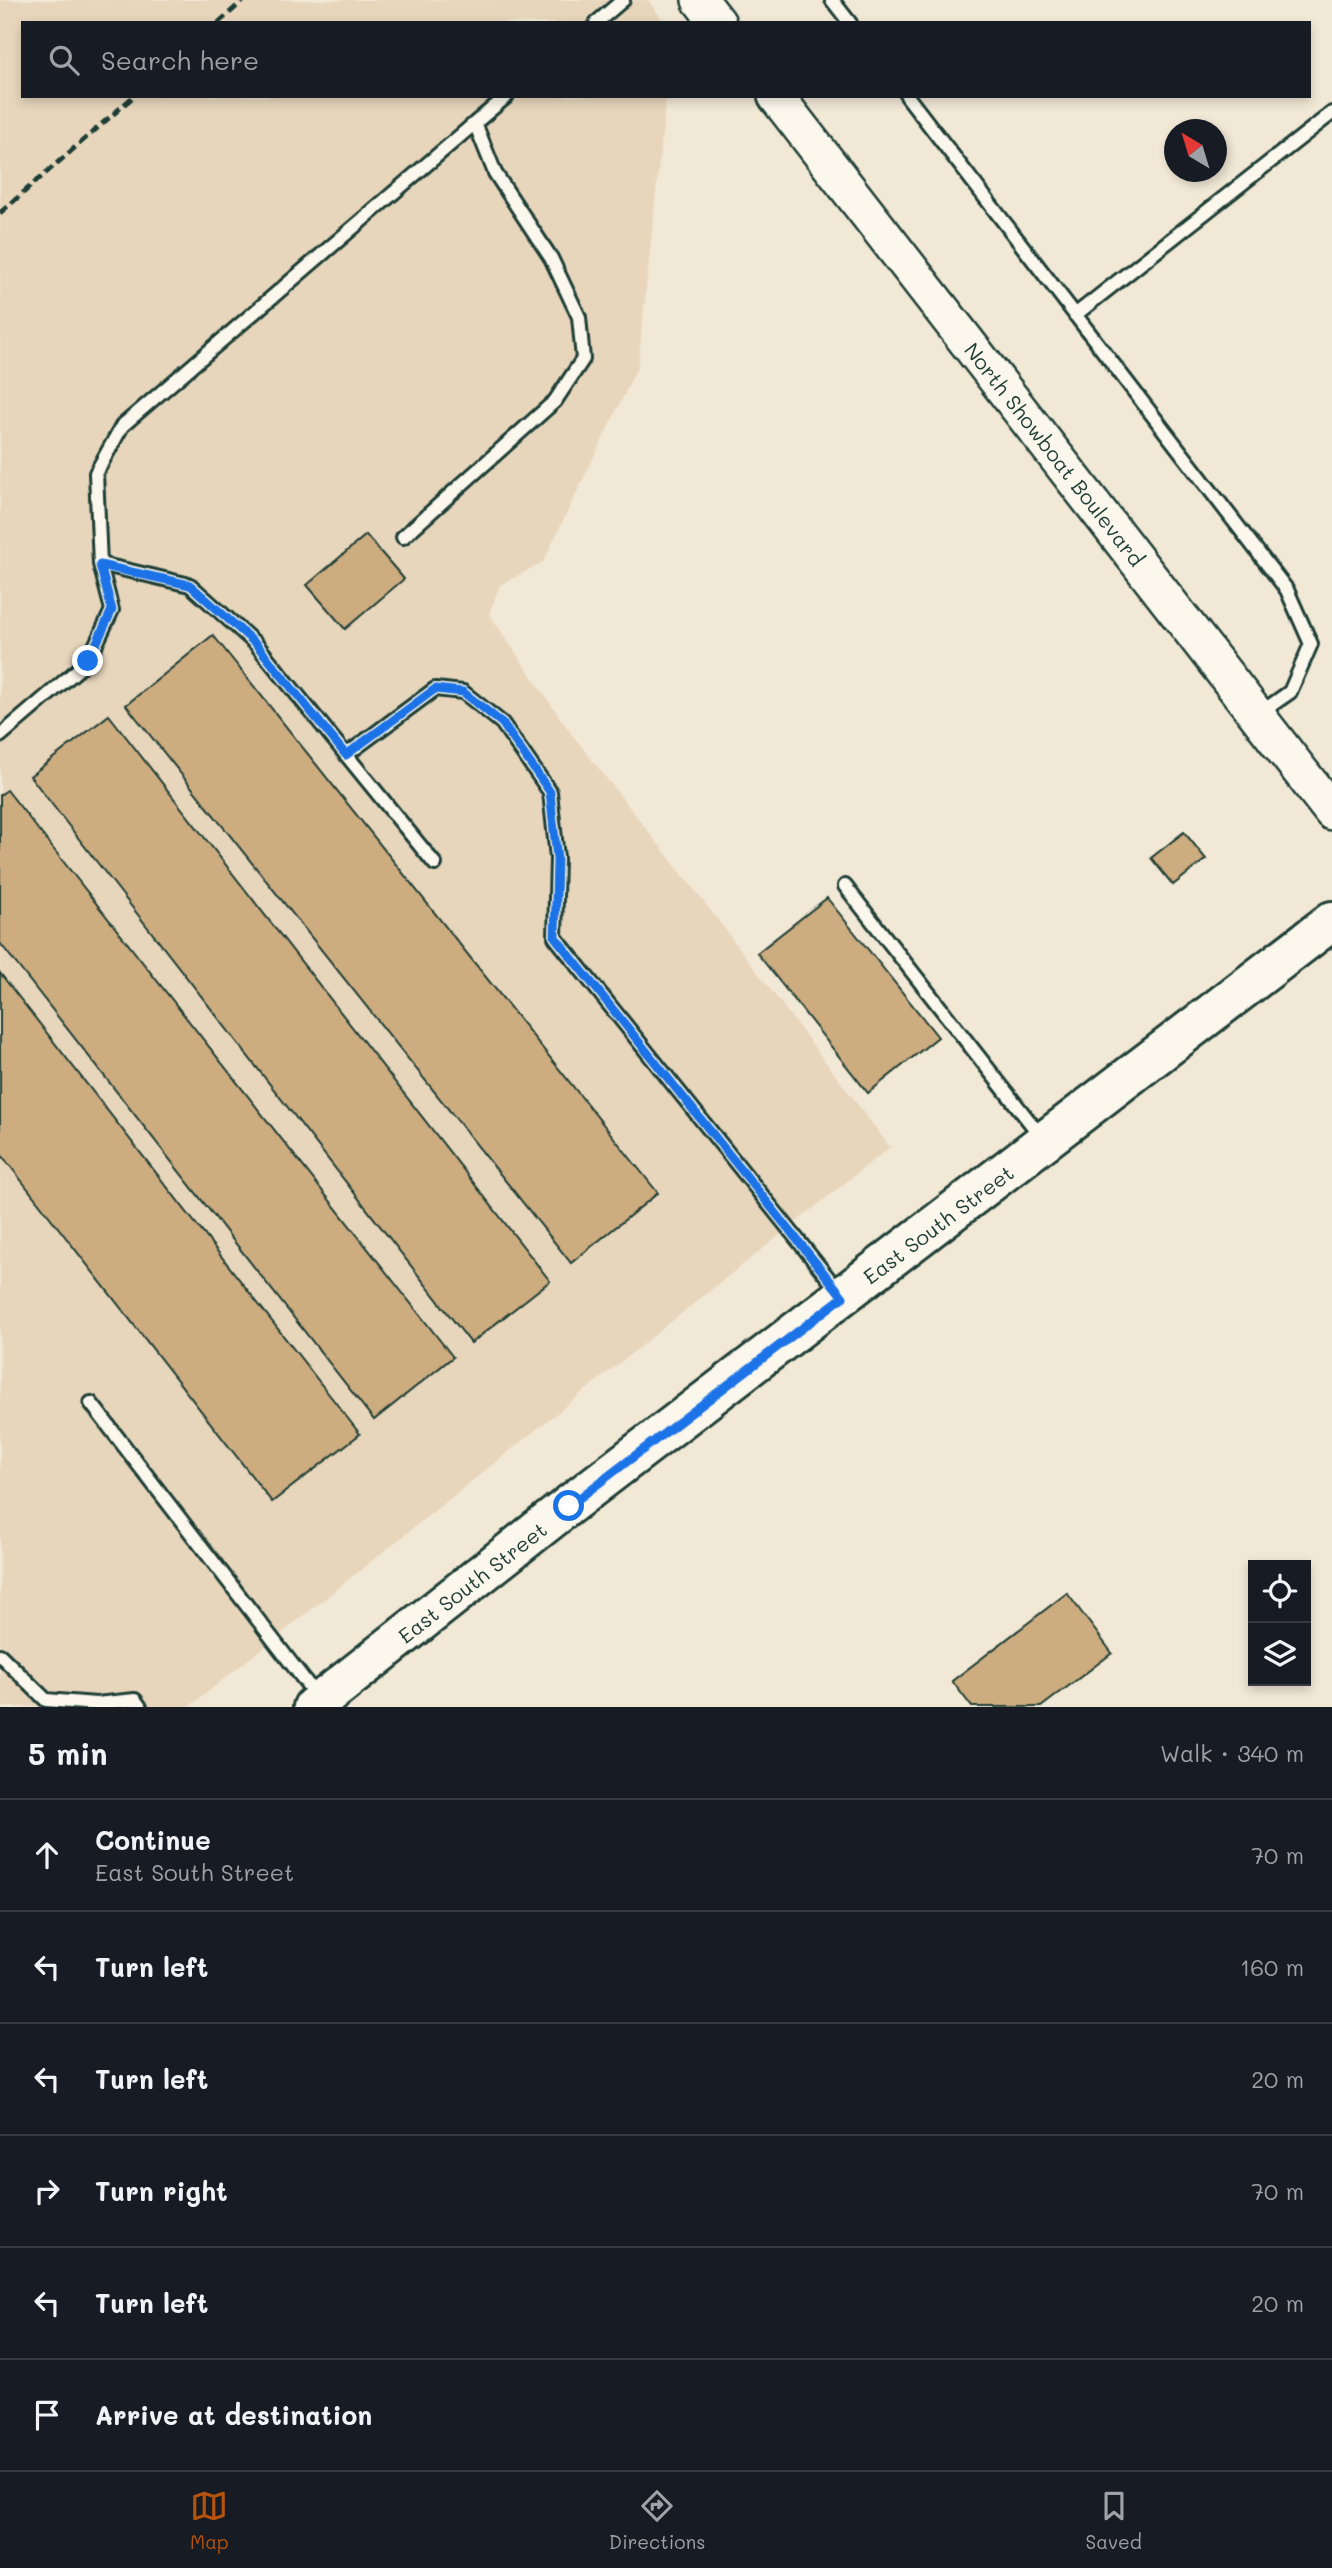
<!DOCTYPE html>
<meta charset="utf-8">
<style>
:root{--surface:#171b24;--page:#242831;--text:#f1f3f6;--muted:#9ea1a6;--line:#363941;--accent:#b45309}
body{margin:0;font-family:Mali,sans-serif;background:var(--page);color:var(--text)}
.controls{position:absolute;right:21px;bottom:21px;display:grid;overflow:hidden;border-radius:0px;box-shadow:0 4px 10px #0003}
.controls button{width:63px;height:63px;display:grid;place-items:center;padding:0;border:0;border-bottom:2px solid var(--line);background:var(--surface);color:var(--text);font:35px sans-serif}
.compass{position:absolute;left:1164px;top:119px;width:63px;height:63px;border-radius:50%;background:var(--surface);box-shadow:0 4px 10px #0003;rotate:322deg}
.stop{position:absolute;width:21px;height:21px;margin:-16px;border:5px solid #1a73e8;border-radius:50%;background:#fff}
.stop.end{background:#1a73e8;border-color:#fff;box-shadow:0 2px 7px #0008}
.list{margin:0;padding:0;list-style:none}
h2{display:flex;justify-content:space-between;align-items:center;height:91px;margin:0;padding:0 28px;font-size:30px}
h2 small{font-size:23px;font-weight:400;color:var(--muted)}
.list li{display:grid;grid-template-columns:46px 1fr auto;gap:21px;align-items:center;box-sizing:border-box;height:112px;padding:0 28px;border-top:2px solid var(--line)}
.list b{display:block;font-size:26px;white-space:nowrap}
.list p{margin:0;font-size:23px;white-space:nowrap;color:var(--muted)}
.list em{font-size:23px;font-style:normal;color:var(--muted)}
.icon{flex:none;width:38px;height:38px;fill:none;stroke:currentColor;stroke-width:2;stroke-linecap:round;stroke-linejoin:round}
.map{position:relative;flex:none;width:1332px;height:1707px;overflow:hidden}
.search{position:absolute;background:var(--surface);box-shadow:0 4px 10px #0003;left:21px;right:21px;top:21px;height:77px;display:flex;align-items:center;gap:18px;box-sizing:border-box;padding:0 24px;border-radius:0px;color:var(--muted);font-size:26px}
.sheet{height:763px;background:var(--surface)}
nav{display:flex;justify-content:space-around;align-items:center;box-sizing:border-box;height:98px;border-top:2px solid var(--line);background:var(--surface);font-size:19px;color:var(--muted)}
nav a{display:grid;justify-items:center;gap:4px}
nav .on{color:var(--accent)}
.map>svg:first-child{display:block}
</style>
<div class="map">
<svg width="1332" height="1707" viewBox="0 0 1332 1707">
<rect width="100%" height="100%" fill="#f2e8d6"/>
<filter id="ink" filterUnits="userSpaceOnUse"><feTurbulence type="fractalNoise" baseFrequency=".0143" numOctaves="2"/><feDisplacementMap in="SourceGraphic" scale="14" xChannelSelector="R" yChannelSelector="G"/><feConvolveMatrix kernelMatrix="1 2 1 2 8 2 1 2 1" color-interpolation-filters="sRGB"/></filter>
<g filter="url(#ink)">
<path fill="#e7d6bc" d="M0,0H648L665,23H23V96H666L638,366L543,562L500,585L489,614L570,732L711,911L890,1147L189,1707H0Z"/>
<path fill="#cdac80" stroke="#1f3d34" stroke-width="2" d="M366,535L404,579L345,629L307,585Z
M213,635L658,1193L571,1263L126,705Z
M109,715L550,1281L471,1343L30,776Z
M7,790L453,1357L374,1420L0,943V795Z
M1184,832L1206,859L1173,885L1151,858Z
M827,898L938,1037L868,1093L757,953Z
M0,973L360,1434L272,1502L0,1153Z
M1067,1593L1112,1653L1041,1707H972L952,1681Z"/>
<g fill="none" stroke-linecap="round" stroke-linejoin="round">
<g stroke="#1f3d34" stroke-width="18">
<path id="lane" d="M832,0L850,23
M596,23L623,0
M907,96L1287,590L1311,644L1290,692L1257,715
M1075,315L1332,113
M403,537L555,401L583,359L579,317L551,258L495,173L475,123L507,96
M100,564L190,585L256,644L435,864
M0,736L88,661L112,610L100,564L96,473L122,426L475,123
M346,755L435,689L463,692L502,723L550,792L557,858L555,937L841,1294
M845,886L1043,1139
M91,1403L318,1698
M0,1655L46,1700L96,1704L135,1700L140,1707"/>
</g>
<g stroke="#1f3d34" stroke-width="40">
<path id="secondary" d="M700,0L718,23
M776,96L1332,812"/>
</g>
<g stroke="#1f3d34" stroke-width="44">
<path id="primary" d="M313,1707L569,1505L1332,921"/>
</g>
<use href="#lane" stroke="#fbf7ec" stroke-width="12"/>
<use href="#secondary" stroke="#fbf7ec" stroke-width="35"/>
<use href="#primary" stroke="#fbf7ec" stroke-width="38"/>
<path stroke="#1f3d34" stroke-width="5" stroke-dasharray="10 5" stroke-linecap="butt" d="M218,23L244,0
M0,213L134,96"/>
</g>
</g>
<g fill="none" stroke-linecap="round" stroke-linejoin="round" filter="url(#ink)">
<path stroke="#1a73e8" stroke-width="9" d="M88,661L112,610L100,565L190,585L256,644L346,755L435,689L463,692L502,723L550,792L557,859L555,937L843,1297L569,1506"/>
</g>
<g text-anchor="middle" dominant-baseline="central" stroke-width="7" stroke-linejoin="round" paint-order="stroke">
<g font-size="21" fill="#1f3d34" stroke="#fbf7ec">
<text transform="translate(1055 454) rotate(52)">North Showboat Boulevard</text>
<text transform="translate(938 1224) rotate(-37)">East South Street</text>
<text transform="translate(472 1582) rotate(-38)">East South Street</text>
</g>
</g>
</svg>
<div class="controls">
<button><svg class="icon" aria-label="locate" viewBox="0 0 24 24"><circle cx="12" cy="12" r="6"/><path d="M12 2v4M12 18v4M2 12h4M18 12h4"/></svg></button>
<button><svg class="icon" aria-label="layers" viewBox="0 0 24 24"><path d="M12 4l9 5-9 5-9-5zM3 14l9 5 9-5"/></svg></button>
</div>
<svg class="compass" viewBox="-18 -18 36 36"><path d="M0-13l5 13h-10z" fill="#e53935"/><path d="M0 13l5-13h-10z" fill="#9ea1a6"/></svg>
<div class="stop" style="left:569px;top:1506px"></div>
<div class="stop end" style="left:88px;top:661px"></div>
<div class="search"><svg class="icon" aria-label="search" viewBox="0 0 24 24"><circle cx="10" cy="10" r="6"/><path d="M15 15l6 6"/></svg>Search here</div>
</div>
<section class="sheet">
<h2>5 min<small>Walk · 340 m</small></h2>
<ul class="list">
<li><svg class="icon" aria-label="ahead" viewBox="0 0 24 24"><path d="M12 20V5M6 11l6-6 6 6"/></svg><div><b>Continue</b><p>East South Street</p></div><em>70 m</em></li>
<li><svg class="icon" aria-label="left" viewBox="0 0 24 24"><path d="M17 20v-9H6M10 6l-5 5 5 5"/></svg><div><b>Turn left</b></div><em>160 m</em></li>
<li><svg class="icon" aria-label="left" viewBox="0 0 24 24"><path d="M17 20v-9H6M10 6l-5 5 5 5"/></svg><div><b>Turn left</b></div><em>20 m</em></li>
<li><svg class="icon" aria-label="right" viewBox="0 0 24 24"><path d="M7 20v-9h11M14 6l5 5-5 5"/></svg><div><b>Turn right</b></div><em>70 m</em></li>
<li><svg class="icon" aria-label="left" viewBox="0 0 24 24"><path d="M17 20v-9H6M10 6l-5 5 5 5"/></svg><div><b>Turn left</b></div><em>20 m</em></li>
<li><svg class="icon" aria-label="arrive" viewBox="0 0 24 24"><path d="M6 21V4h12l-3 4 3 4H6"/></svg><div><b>Arrive at destination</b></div></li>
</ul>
</section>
<nav>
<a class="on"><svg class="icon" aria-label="map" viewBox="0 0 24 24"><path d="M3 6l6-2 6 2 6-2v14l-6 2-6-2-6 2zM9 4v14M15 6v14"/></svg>Map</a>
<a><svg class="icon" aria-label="directions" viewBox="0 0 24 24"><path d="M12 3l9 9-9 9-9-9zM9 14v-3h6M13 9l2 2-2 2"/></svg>Directions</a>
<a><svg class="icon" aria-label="saved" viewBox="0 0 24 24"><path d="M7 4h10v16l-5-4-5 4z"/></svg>Saved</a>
</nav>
